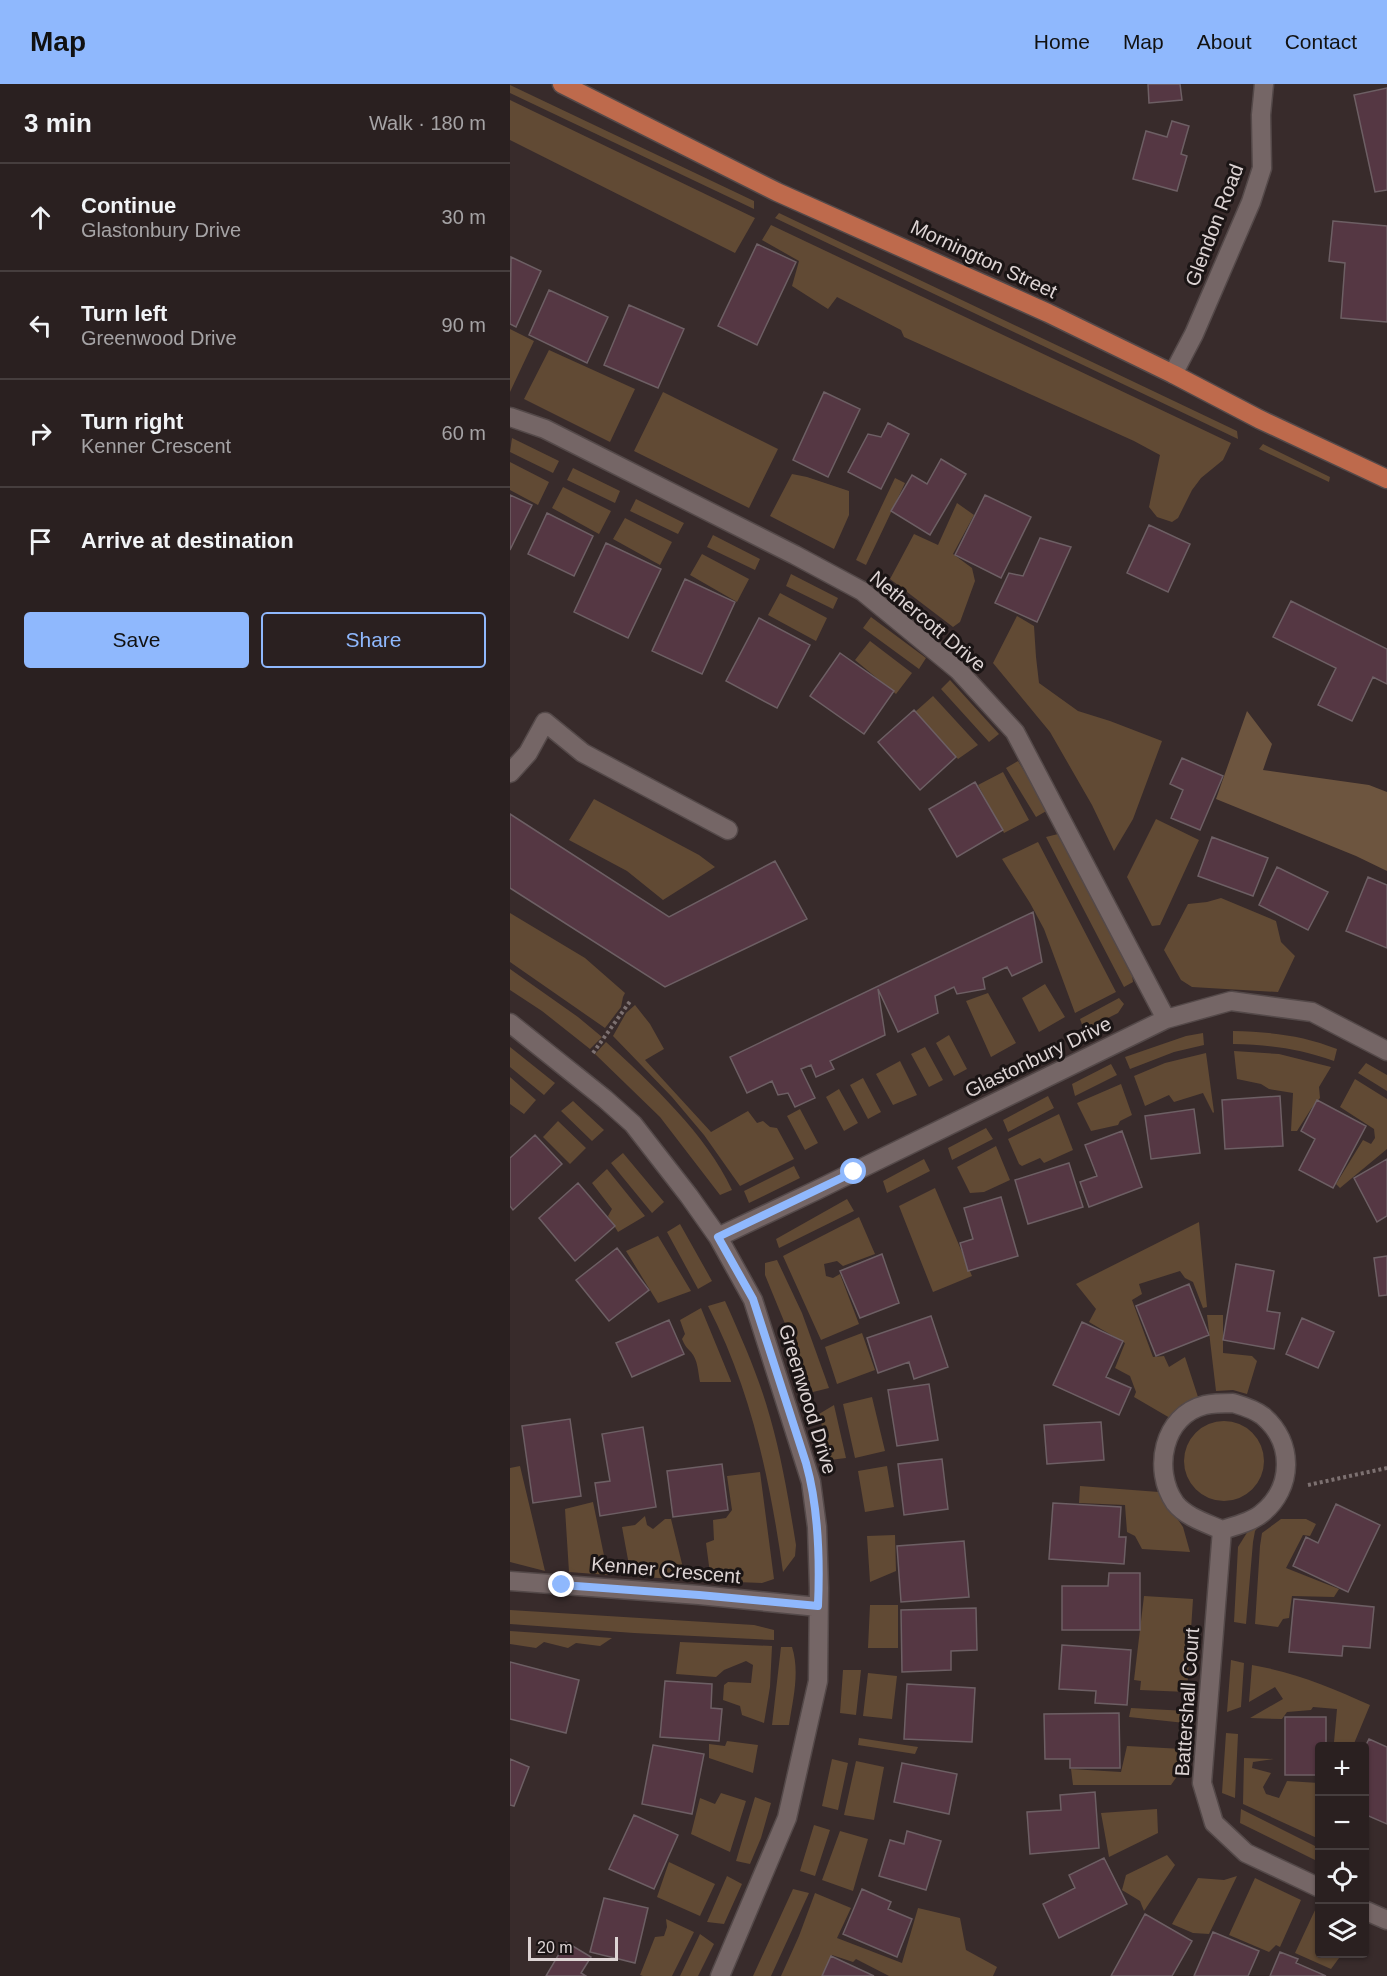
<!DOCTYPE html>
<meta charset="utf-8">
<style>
:root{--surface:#2a2020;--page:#322829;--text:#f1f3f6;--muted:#a5a3a5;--line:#463e3e;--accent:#8fb8fd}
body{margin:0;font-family:Arial,sans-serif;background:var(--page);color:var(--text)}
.controls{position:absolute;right:18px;bottom:18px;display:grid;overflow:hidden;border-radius:6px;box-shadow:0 2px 4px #0004}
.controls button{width:54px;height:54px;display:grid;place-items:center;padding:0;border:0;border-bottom:2px solid var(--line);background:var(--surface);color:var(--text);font:30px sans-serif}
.scale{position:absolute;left:18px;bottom:15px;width:90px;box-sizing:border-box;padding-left:6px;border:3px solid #ddd4d4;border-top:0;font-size:16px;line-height:21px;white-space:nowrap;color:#ddd4d4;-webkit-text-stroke:4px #1b1515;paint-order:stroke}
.stop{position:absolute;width:18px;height:18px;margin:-14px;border:4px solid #8fb8fd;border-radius:50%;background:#fff}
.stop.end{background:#8fb8fd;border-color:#fff;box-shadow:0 2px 6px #0008}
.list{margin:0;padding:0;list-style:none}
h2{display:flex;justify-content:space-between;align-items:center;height:78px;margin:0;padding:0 24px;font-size:26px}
h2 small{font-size:20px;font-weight:400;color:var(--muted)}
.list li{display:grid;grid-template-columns:39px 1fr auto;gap:18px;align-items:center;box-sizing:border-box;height:108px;padding:0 24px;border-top:2px solid var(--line)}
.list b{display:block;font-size:22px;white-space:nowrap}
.list p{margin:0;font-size:20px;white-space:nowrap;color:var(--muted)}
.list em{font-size:20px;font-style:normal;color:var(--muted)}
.actions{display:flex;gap:12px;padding:18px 24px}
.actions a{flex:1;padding:14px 0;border:2px solid var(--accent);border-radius:6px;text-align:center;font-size:21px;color:var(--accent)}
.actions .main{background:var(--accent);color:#111}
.icon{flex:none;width:33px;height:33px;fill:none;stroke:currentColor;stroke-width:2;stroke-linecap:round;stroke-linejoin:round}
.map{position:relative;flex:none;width:877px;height:1892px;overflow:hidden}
header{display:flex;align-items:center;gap:36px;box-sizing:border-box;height:84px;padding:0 30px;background:var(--accent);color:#111}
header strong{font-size:28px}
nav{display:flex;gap:33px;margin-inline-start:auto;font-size:21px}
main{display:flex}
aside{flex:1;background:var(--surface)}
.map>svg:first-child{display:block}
</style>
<header>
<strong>Map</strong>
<nav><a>Home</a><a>Map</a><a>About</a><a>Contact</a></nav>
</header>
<main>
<aside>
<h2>3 min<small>Walk · 180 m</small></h2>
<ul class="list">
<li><svg class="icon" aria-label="ahead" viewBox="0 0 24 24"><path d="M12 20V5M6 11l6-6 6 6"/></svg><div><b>Continue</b><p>Glastonbury Drive</p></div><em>30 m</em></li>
<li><svg class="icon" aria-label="left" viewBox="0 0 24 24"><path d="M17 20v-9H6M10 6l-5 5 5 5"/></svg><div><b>Turn left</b><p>Greenwood Drive</p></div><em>90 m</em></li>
<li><svg class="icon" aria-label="right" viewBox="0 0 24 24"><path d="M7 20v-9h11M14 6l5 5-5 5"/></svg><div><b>Turn right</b><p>Kenner Crescent</p></div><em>60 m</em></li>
<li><svg class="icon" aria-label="arrive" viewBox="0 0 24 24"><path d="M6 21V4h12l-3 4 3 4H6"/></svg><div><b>Arrive at destination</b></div></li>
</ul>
<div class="actions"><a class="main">Save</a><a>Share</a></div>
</aside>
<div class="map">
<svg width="877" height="1892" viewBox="0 0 877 1892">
<rect width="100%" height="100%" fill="#382b2b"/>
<path fill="#614a34" d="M0,1L244,117V125L0,9Z
M0,16L245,134L225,169L0,56Z
M269,129L727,347L728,355L265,134Z
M261,141L721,359L713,376L691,394L682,406L668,434L662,438L647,433L639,423L650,371L624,357L394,253L391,246L327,213L318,225L282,202L289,177L252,156Z
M0,245L24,257L0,308Z
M39,266L125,305L100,358L14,315Z
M153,308L268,365L239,424L124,367Z
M2,354L49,377L43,389L0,368Z
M753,360L820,393L819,398L749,365Z
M0,378L39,398L28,421L0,406Z
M63,384L110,407L105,419L57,396Z
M282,390L297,393L339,407V431L324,465L260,432Z
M385,394L395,399L356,481L346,476Z
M53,403L101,427L89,450L42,424Z
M126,415L174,439L168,450L120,427Z
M447,419L464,431L443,470L462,484L465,497L450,538L443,543L380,495L404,450L428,461Z
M115,434L162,458L150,481L103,455Z
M203,451L250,475L245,486L197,463Z
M192,470L239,495L227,518L180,491Z
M281,490L328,514L323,525L276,502Z
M270,509L317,534L306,557L258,531Z
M507,532L524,542L526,573L529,599L568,627L600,637L652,657L623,735L604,767L582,721L540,648L483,579Z
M361,533L416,574L409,585L353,544Z
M360,557L402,589L386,610L345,576Z
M440,596L489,650L479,658L431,605Z
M423,612L468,661L448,675L405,628Z
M508,677L538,726L526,733L496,684Z
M493,688L519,736L494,749L468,701Z
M84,715L189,771L205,783L153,816L117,787L59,756Z
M646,735L689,756L650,841L642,842L617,793Z
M548,750L622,891L623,898L614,903L536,753Z
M528,758L606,908L565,929L534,845L520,819L492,775Z
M711,814L766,837L771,858L785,872L768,908L682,903L671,896L654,866L678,820L697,818Z
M0,829L75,874L115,909L113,913L111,923L95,944L0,878Z
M0,885L68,933L92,953L80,965L32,927L0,906Z
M535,900L555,933L529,948L512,914Z
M478,909L506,959L481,973L456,917Z
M609,914L614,920L608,929L574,946L570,935Z
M125,921L140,940L154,965L135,976L201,1048L238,1027L247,1039L253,1037L260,1043L267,1044L284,1075L230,1102L194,1051L162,1013L103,952L116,929Z
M723,947C760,948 792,951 827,965L824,977C787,964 761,961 723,960Z
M693,949L694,961L664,968L620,985L615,973L676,952Z
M439,951L457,985L444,992L426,959Z
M96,958C141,999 196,1050 222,1106L210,1111L150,1033L85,970Z
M0,963L45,999L34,1011L0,983Z
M415,963L433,996L419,1003L401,970Z
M724,967L769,970L821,983L809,1003L810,1014L801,1025L787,1047H781L783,1009L759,1005L751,1000L727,995Z
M696,969L704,1028L703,1029L693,1009L664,1018L659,1011L635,1022L624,992L655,979Z
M390,977L407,1011L383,1021L366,990Z
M856,979L877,991V1007L848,989Z
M601,980L607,991L565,1012L562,1000Z
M0,993L26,1016L14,1030L0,1020Z
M353,994L371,1028L358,1035L340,1001Z
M845,995L877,1015V1065L830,1104L826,1100L853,1056L861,1060L865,1054L864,1045L830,1023Z
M611,1000L622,1031L610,1037L608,1041L581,1047L567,1019Z
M329,1005L348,1039L334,1047L316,1013Z
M538,1012L544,1024L498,1048L493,1036Z
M63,1017L94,1046L82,1057L51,1027Z
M290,1025L308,1059L295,1066L277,1032Z
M549,1030L563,1066L534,1079L530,1074L512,1082L509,1080L498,1055Z
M48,1037L76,1064L60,1080L33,1053Z
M476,1044L483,1055L442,1076L438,1064Z
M486,1062L500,1096L474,1108L460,1109L447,1083Z
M113,1069L154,1118L142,1129L101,1079Z
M414,1075L420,1087L377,1109L373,1097Z
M284,1082L290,1094L239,1119L234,1107Z
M97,1085L135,1132L108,1148L98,1132L102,1125L82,1099Z
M425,1104L462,1192L423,1208L389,1122Z
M337,1115L344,1127L269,1164L266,1155Z
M349,1133L365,1170L333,1182L327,1177L314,1180L316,1192L323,1194L330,1190L349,1240L311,1256L273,1172Z
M689,1138L697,1223L693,1224L683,1198L675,1194L670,1187L629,1200L632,1210L622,1216L643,1273L654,1272L659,1283L675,1273L688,1313L671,1321L660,1334L624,1313L626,1308L620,1292L605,1284L615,1259L579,1238L586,1225L566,1200Z
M170,1140L202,1197L188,1205L157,1148Z
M148,1152L181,1207L148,1219L116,1167Z
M267,1176L292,1229L319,1304L303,1308L255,1191V1179Z
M215,1217C232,1255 249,1293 260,1333C272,1375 279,1418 286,1461L285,1472L273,1488C260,1396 241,1305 198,1222Z
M191,1224L221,1297V1298H190C188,1288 188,1276 181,1268C176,1263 175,1262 172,1255L175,1250L170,1236Z
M697,1231H713V1269L742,1272L747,1277L737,1310L723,1306L706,1307Z
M352,1249L365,1286L327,1300L315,1263Z
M362,1313L375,1367L345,1374L333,1320Z
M324,1321L336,1374L320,1376L309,1330Z
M674 1377a40 40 0 1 1 80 0a40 40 0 1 1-80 0Z
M10,1382L35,1487L0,1478V1384Z
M377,1382L384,1423L355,1428L348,1387Z
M250,1388L264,1495L252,1499L201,1497L196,1459L204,1456L203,1436L216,1434L222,1426L217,1392Z
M570,1402L649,1408L673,1443L680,1468L632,1465L625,1452L617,1448L615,1421L569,1419Z
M83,1418L98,1491L59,1488L55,1425Z
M135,1432L137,1441L143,1445L155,1435H161L176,1496L121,1492L112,1443L125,1441Z
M771,1435H796L806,1440L800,1452L793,1451L776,1484L829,1505L824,1513L782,1512L779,1534L773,1535L768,1543L745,1540L750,1462L752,1449Z
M751,1440L745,1447L743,1458L736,1540L724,1538L728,1463L738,1447Z
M385,1451L386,1487L360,1498L357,1452Z
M634,1512L683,1515L677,1608L630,1606L631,1597L624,1596Z
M360,1521H388V1564H358Z
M0,1526L244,1541L264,1546V1556L124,1549L0,1540Z
M0,1547L102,1554L90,1562L66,1559L58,1564L34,1558L26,1564L0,1560Z
M170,1558L262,1562L260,1603L254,1639L232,1631L230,1622L213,1616L214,1601L218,1598L241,1599L243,1581L236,1577L214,1586L206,1593L166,1590Z
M271,1563H282C290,1588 283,1615 279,1641H262Z
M721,1576L734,1579L731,1623L717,1628Z
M742,1581C787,1589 820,1603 860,1621L843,1662H828L824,1658L827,1625L803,1623L801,1626L777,1628L772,1635L740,1634L773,1615L765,1603L739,1618Z
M333,1586H351L346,1631L330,1629Z
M358,1589L387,1592L382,1635L353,1632Z
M621,1624L677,1627L675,1639L619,1633Z
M716,1649L728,1650L725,1714L712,1709Z
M349,1654L408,1663L405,1670L348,1661Z
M217,1657L248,1661L243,1689L199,1674V1660L215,1662Z
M617,1662L673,1665L670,1688L661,1701H563L561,1685L611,1688Z
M734,1674L764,1675L743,1678L742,1684L761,1689L753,1703L756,1710L769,1714L777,1697L809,1699V1755L733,1720Z
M322,1675L338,1679L328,1726L312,1722Z
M346,1677L374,1683L364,1736L334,1731Z
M211,1709L236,1717L220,1768L181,1750L190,1714L205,1720Z
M245,1713L261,1719L251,1754L240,1780L226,1777Z
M647,1725L648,1749L599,1773L591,1729Z
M731,1725L809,1764V1778L730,1739Z
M304,1741L320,1746L305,1792L290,1787Z
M330,1747L358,1755L343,1807L312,1796Z
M657,1771L665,1781L634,1827L630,1817L612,1806L616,1791Z
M159,1778L205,1800L190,1832L147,1813Z
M217,1792L232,1800L214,1840L197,1838Z
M727,1792L699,1850L683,1849L662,1840L688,1794L714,1796Z
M745,1794L791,1816L770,1863L766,1861L759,1868L719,1851Z
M283,1805L299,1809L261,1892H243Z
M305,1809L341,1824L327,1854L392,1879L408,1824L450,1834L456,1866L487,1883L483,1892H379L346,1875L343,1878L322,1871L312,1892H271L289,1852Z
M806,1824L809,1825L810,1870H832L821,1885L785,1869Z
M156,1835L184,1848L162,1892H133L130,1891L145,1853L154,1852L157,1843Z
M190,1850L204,1860L188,1892H170Z"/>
<path fill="#6d553f" d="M737,627L762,660L753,686L859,701L877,708V787L846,772L706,715Z"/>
<path fill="#553743" stroke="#6d5f64" stroke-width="1.5" d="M638,0H670L672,16L639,19Z
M877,4V106L865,108L844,11Z
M662,37L679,42L671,70L677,72L667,107L623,95L636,47L657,53Z
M823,137L877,142V238L831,234L835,179L819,177Z
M247,160L286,178L247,261L208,242Z
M1,173L31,187L6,243L0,240Z
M39,206L98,233L77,279L19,251Z
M119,221L174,245L148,304L94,281Z
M314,308L350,325L318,393L283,376Z
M378,339L399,350L371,405L338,388L358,350L371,353Z
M431,375L456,390L420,451L381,427L402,391L417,400Z
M0,411L22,421L0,466Z
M475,411L521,433L491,494L445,471Z
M37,429L83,452L64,492L18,470Z
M639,441L680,460L658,508L617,489Z
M530,454L561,463L527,538L485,519L499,489L513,492Z
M96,459L151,485L118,554L64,528Z
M175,495L225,518L192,590L142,567Z
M781,517L877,565V600L863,593L842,637L808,621L826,584L763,553Z
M249,534L300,561L267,624L216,597Z
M330,569L384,607L354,650L300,612Z
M404,626L446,673L410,706L368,658Z
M672,674L713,692L690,746L661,734L673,706L660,700Z
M465,698L493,746L447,773L419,725Z
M0,730L159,833L265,777L297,835L155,903L0,804Z
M702,753L758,774L743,812L688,792Z
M767,783L818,808L798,846L749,821Z
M858,793L877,801V864L836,847Z
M523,828L532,878L502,892L497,883L473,894L475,905L447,910L444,903L425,912L428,929L388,948L368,905L375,951L320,977L324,985L306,993L301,981L291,985L305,1014L285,1023L278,1009L268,1011L262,997L237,1009L220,973Z
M770,1012L773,1062L715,1065L712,1016Z
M807,1016L856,1042L823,1104L789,1086L805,1055L791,1047Z
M684,1025L690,1069L641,1075L635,1032Z
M612,1047L632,1103L579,1123L570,1098L587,1092L575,1061Z
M25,1051L52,1080L3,1126L0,1122V1074Z
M877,1075V1132L867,1138L844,1094Z
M559,1079L573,1123L518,1140L505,1096Z
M68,1099L105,1142L65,1177L29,1134Z
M491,1113L508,1172L458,1187L450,1159L463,1155L454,1124Z
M107,1164L139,1206L99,1237L66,1196Z
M372,1170L389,1219L350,1234L330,1187Z
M877,1172V1211L869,1212L864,1174Z
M726,1180L764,1187L757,1227L770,1229L764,1265L713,1256Z
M679,1200L699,1251L646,1272L626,1222Z
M421,1232L438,1283L404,1295L399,1278L368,1289L357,1254Z
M792,1234L824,1248L808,1284L776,1270Z
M159,1236L174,1270L122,1293L106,1259Z
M572,1238L613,1257L596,1293L621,1304L609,1331L543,1301Z
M419,1300L428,1356L387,1362L378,1306Z
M60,1335L71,1412L23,1419L12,1342Z
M591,1338L594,1376L537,1380L534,1341Z
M133,1343L146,1423L90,1432L85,1399L100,1397L92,1350Z
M432,1375L438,1425L394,1431L388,1380Z
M212,1380L218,1426L163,1433L157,1387Z
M543,1419L611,1423L609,1453H616L614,1480L539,1475Z
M826,1420L870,1441L838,1508L783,1482L796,1453L808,1459Z
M454,1457L459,1513L391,1518L387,1462Z
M599,1489H630V1546H552V1502H598Z
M784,1515L864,1523L860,1564L833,1562L832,1572L779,1568Z
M466,1524L467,1566L441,1567V1586L392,1588L391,1526Z
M552,1561L621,1566L617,1621L585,1619L586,1607L549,1605Z
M0,1578L69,1596L56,1649L0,1635Z
M155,1597L202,1600L201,1624L212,1625L209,1657L150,1653Z
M397,1600L465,1604L462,1658L394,1655Z
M609,1629L610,1684H560V1675H535L534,1630Z
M775,1633H816V1662H810V1691H775Z
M859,1655L877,1663V1740L854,1730V1665Z
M143,1661L194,1670L182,1730L132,1720Z
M0,1675L19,1683L4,1722L0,1721Z
M392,1679L447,1690L439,1730L384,1718Z
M585,1708L589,1764L520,1770L517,1728L551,1726L550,1711Z
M124,1731L168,1751L144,1805L99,1785Z
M397,1747L431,1757L416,1806L369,1792L380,1756L394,1760Z
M594,1774L617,1820L549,1854L533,1820L565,1804L559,1791Z
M352,1805L381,1818L378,1825L402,1835L387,1873L333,1850Z
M94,1814L138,1824L125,1879L80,1868Z
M635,1830L682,1857L662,1892H601Z
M703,1848L749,1867L738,1892H684Z
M56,1858L81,1873L71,1889L76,1892H36Z
M770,1868L788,1875L786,1879L816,1892H760Z
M321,1872L364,1892H312Z"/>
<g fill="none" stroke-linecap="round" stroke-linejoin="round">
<g stroke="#544949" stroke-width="21">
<path id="minor" d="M663,290L684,250L741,118L752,84L751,31L754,0
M0,333L35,345L285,471L352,507L448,586L505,648L656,935
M0,689L18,669L35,638L73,669L218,746
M0,939L95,1015L123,1040L179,1112L208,1153L243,1216L301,1398L307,1443L309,1504L308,1597L277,1734L210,1892
M208,1153L307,1106L656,935L721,917L802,928L877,967
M723,1319C733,1322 744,1325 753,1332C784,1358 784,1404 751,1430C741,1438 725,1442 712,1446C696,1439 676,1433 665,1419C642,1386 653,1331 695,1321C704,1319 714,1319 723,1319Z
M712,1446L692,1699L704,1739L736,1769L810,1804
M0,1497L189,1511L308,1523
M854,1826L877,1836"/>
</g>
<g stroke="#544949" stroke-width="21">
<path id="major" d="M52,0L267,108L538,229L663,290L749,335L877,395"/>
</g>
<path stroke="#7d7171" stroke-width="4" stroke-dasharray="3 3" stroke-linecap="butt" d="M83,969L121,916
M798,1401L877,1384"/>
<use href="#minor" stroke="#756666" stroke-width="18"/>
<use href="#major" stroke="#be6a4c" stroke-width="18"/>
</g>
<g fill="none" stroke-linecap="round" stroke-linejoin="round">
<path stroke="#8fb8fd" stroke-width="8" d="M52,1501L189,1511L308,1522C310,1475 309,1425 296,1379L243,1215L208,1153L344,1088"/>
</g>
<g text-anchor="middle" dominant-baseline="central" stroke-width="6" stroke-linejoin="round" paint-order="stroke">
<g font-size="20" fill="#ddd4d4" stroke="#1b1515">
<text transform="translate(704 141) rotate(-69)">Glendon Road</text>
<text transform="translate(474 175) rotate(25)">Mornington Street</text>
<text transform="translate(418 537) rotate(40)">Nethercott Drive</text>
<text transform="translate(528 973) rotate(-26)">Glastonbury Drive</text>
<text transform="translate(298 1315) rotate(73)">Greenwood Drive</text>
<text transform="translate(156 1486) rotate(5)">Kenner Crescent</text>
<text transform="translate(677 1618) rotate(-86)">Battershall Court</text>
</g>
</g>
</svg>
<div class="controls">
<button>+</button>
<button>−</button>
<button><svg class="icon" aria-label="locate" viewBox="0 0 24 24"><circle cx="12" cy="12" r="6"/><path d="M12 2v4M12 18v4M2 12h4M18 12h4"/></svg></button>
<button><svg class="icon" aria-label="layers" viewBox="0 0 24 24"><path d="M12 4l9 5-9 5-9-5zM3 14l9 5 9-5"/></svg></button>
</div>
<div class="scale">20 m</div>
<div class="stop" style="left:344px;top:1088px"></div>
<div class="stop end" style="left:52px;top:1501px"></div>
</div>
</main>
